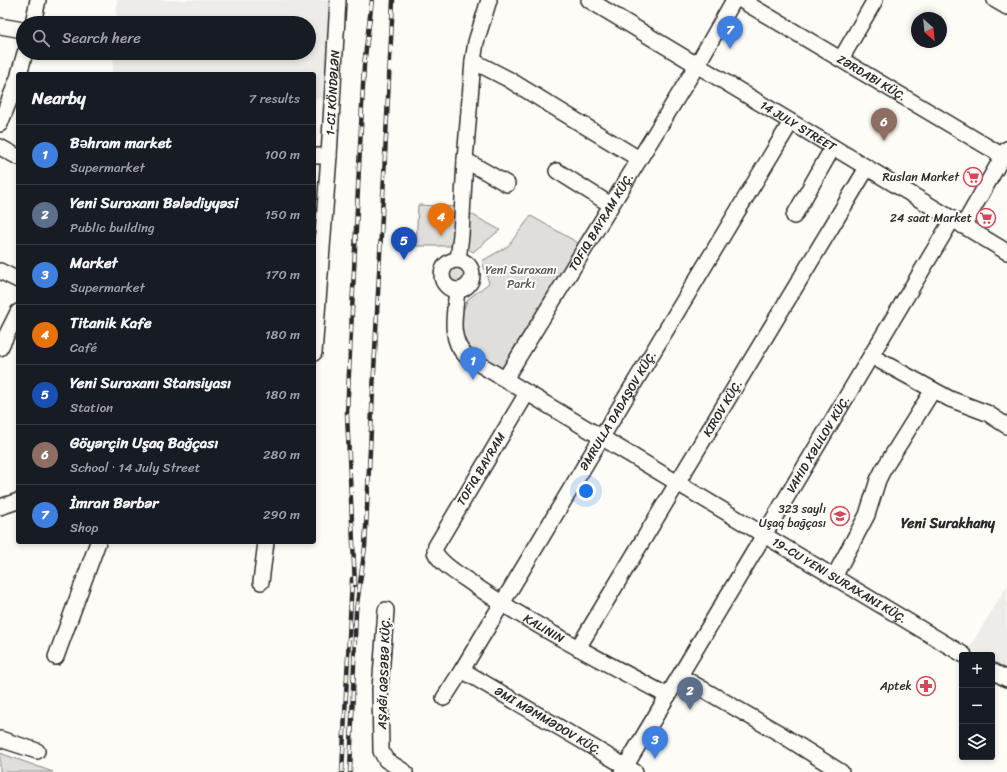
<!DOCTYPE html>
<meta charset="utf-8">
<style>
:root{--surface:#171b24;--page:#242831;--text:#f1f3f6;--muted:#9ea1a6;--line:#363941;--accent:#0f766e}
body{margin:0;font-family:Sriracha,sans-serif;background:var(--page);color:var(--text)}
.controls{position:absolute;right:12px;bottom:12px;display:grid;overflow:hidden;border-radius:4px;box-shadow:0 2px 6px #0003}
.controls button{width:36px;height:36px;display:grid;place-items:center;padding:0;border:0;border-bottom:1px solid var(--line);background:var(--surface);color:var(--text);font:20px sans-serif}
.compass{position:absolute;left:911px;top:12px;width:36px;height:36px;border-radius:50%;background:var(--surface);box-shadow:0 2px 6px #0003;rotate:153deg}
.you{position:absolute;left:586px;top:491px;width:14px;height:14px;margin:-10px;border:3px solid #fff;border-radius:50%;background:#1a73e8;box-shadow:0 0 0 6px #1a73e833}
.badge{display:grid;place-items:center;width:26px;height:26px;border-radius:50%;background:var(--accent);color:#fff;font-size:13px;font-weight:700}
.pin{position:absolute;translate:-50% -33px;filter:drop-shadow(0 1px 2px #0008)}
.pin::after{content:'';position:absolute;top:21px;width:14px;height:12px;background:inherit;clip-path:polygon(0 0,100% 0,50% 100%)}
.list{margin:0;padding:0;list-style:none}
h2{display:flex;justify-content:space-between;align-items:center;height:52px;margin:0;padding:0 16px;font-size:17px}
h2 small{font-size:13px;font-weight:400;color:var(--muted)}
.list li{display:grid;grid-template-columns:26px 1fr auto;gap:12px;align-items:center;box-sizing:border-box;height:60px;padding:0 16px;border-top:1px solid var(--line)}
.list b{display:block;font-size:15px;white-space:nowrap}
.list p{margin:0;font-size:13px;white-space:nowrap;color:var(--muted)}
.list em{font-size:13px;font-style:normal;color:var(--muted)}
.icon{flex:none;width:22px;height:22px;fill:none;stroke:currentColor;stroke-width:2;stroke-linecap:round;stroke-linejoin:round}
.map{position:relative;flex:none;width:1007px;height:772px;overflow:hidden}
.search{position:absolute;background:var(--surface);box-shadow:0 2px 6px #0003;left:16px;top:16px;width:300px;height:44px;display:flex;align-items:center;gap:10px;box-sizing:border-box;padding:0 14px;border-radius:22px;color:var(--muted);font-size:15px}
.panel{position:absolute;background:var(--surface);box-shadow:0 2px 6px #0003;left:16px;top:72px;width:300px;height:472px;border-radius:4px}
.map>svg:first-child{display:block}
</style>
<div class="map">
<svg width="1007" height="772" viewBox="0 0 1007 772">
<rect width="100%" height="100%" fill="#fdfcf7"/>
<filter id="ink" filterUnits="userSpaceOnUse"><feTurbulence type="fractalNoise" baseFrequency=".025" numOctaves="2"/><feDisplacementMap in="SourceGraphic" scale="8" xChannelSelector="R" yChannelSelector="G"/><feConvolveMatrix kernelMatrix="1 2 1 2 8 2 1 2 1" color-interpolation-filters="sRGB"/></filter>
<g filter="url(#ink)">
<path fill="#edece8" d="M117,0H331L326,99L314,98V74H112L114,53H309V23H116Z
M1007,586V670L992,661V655H981L969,648Z"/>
<path fill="#dfdeda" stroke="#858482" d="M418,205L455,207V246H416Z
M469,213L500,230L473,252L467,248Z
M531,216L580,244L499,372L475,359L459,334L461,315L468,299L489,283L482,261L508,246Z
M450 275a8 8 0 1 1 16 0a8 8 0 1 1-16 0Z
M0,753L53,772H0Z"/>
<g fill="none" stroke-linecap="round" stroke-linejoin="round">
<g stroke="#2b2b2b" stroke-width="18">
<g id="minor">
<path id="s1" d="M589,0L1007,252"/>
<path id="s2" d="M741,0L1003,156"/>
<path d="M995,0L1007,7"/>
<path d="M33,23L38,0"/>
<path d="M0,26L23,30"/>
<path d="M841,59L875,0"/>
<path d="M473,61L508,79L639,159"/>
<path d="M19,74L25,53"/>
<path d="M0,124L18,78"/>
<path d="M0,147L18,157"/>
<path d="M314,156H329"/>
<path d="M465,160L507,184"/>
<path d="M557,171L611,205"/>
<path d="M794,216L833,147"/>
<path d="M963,226L1007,149"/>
<circle cx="457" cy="275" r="15"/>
<path d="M458,260L461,235L465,160L473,61L476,42L489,0"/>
<path d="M0,271L18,280"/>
<path id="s3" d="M457,290C455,313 448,339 466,356L964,655"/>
<path d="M0,348L18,312"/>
<path id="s4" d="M314,353L329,156L338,0"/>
<path d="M871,356L950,399L987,413L1007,426"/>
<path id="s5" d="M505,379L697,65L734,0"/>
<path id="s6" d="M527,393L436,546C435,549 434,551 436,554C444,567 462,576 474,585C536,627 602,661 668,696"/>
<path d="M0,507L18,501"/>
<path d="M834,577L867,515L878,480L883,470L933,390"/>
<path d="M261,582L266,542"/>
<path d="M386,610L380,689L381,751L386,760L405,772"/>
<path id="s7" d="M578,648L867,168"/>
<path d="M56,657L98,542"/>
<path id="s8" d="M462,670L635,772"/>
<path d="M992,671L1007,679"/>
<path d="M680,676L779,733L841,772"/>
<path id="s9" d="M444,698L462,670L791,122"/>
<path d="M0,739L37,751"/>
<path id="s10" d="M622,772L764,535L952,220"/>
</g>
</g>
<use href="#minor" stroke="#fdfcf7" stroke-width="15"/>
<g stroke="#2b2b2b" stroke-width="4.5">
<path id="rail" d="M355,585L347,414L364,65L372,0
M342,772L352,579
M350,772L356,611L365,547L393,0"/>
</g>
<use href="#rail" stroke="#fdfcf7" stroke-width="3" stroke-dasharray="9" stroke-linecap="butt"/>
</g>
</g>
<defs>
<g id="supermarket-ring" transform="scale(1)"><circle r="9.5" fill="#fdfcf7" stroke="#d1495b" stroke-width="1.5"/><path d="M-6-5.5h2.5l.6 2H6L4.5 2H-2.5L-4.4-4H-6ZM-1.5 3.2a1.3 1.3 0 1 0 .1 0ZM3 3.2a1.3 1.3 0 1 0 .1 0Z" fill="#d1495b"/></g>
<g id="school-ring" transform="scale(1)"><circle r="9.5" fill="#fdfcf7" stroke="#d1495b" stroke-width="1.5"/><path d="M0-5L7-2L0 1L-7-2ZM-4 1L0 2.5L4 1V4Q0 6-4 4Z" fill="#d1495b"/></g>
<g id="pharmacy-ring" transform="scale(1)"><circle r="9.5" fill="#fdfcf7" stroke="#d1495b" stroke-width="1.5"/><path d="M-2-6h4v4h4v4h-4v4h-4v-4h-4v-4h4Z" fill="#d1495b"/></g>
</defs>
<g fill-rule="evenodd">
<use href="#supermarket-ring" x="973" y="177"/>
<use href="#supermarket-ring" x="986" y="218"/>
<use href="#school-ring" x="840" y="516"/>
<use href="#pharmacy-ring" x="926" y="686"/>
</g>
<g text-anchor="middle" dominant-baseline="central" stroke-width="4" stroke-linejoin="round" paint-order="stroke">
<g font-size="12" fill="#2b2b2b" stroke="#fdfcf7">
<text stroke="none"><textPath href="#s2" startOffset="152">ZƏRDABI KÜÇ.</textPath></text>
<text stroke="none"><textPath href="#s4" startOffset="261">1-CI KÖNDƏLƏN</textPath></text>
<text stroke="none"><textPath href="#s1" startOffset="244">14 JULY STREET</textPath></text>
<text stroke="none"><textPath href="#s5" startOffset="184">TOFIQ BAYRAM KÜÇ.</textPath></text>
<text stroke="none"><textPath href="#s7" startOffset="280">KIROV KÜÇ.</textPath></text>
<text stroke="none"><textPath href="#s9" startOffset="336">ƏMRULLA DADAŞOV KÜÇ.</textPath></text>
<text stroke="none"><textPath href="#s10" startOffset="382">VAHID XƏLILOV KÜÇ.</textPath></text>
<text transform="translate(481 469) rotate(-59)">TOFIQ BAYRAM</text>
<text stroke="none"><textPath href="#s3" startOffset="505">19-CU YENI SURAXANI KÜÇ.</textPath></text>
<text stroke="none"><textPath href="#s6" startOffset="318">KALININ</textPath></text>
<text transform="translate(384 673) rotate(-88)">AŞAĞI QƏSƏBƏ KÜÇ.</text>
<text stroke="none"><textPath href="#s8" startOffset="100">ƏMI MƏMMƏDOV KÜÇ.</textPath></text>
</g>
<g font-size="12" fill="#2b2b2b" stroke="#fdfcf7" text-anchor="end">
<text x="959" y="177">Ruslan Market</text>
<text x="972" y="218">24 saat Market</text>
<text x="826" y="509">323 saylı<tspan x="826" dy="14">Uşaq bağçası</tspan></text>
<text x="912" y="686">Aptek</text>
</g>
<g font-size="12" fill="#585857" stroke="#fdfcf7">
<text x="521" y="270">Yeni Suraxanı<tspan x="521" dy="14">Parkı</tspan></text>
</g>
<g font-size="14" font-weight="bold" fill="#2b2b2b" stroke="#fdfcf7">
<text x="948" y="523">Yeni Surakhany</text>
</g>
</g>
</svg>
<div class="controls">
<button>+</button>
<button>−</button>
<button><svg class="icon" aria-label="layers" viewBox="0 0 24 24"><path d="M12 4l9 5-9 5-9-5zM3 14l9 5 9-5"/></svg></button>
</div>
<svg class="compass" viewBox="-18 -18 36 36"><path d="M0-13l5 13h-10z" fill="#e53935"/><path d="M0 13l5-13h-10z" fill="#9ea1a6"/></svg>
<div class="you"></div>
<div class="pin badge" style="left:473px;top:380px;background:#3f7fe0">1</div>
<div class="pin badge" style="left:690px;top:710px;background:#5c6f8a">2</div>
<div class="pin badge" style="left:655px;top:759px;background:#3f7fe0">3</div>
<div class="pin badge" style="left:441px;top:236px;background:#e8710a">4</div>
<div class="pin badge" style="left:404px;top:260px;background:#1a4fb4">5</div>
<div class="pin badge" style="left:884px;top:141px;background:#8d6e63">6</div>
<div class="pin badge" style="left:730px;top:49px;background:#3f7fe0">7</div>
<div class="search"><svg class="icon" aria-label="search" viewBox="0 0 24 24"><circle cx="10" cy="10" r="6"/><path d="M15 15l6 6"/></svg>Search here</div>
<section class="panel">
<h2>Nearby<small>7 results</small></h2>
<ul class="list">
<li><span class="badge" style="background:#3f7fe0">1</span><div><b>Bәhram market</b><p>Supermarket</p></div><em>100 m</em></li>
<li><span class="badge" style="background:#5c6f8a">2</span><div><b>Yeni Suraxanı Bələdiyyəsi</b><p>Public building</p></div><em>150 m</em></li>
<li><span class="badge" style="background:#3f7fe0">3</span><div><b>Market</b><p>Supermarket</p></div><em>170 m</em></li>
<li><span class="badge" style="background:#e8710a">4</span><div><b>Titanik Kafe</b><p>Café</p></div><em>180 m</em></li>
<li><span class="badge" style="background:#1a4fb4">5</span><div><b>Yeni Suraxanı Stansiyası</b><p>Station</p></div><em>180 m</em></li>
<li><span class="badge" style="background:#8d6e63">6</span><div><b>Göyərçin Uşaq Bağçası</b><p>School · 14 July Street</p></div><em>280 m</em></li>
<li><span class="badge" style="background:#3f7fe0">7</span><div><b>İmran Bərbər</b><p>Shop</p></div><em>290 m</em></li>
</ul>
</section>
</div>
